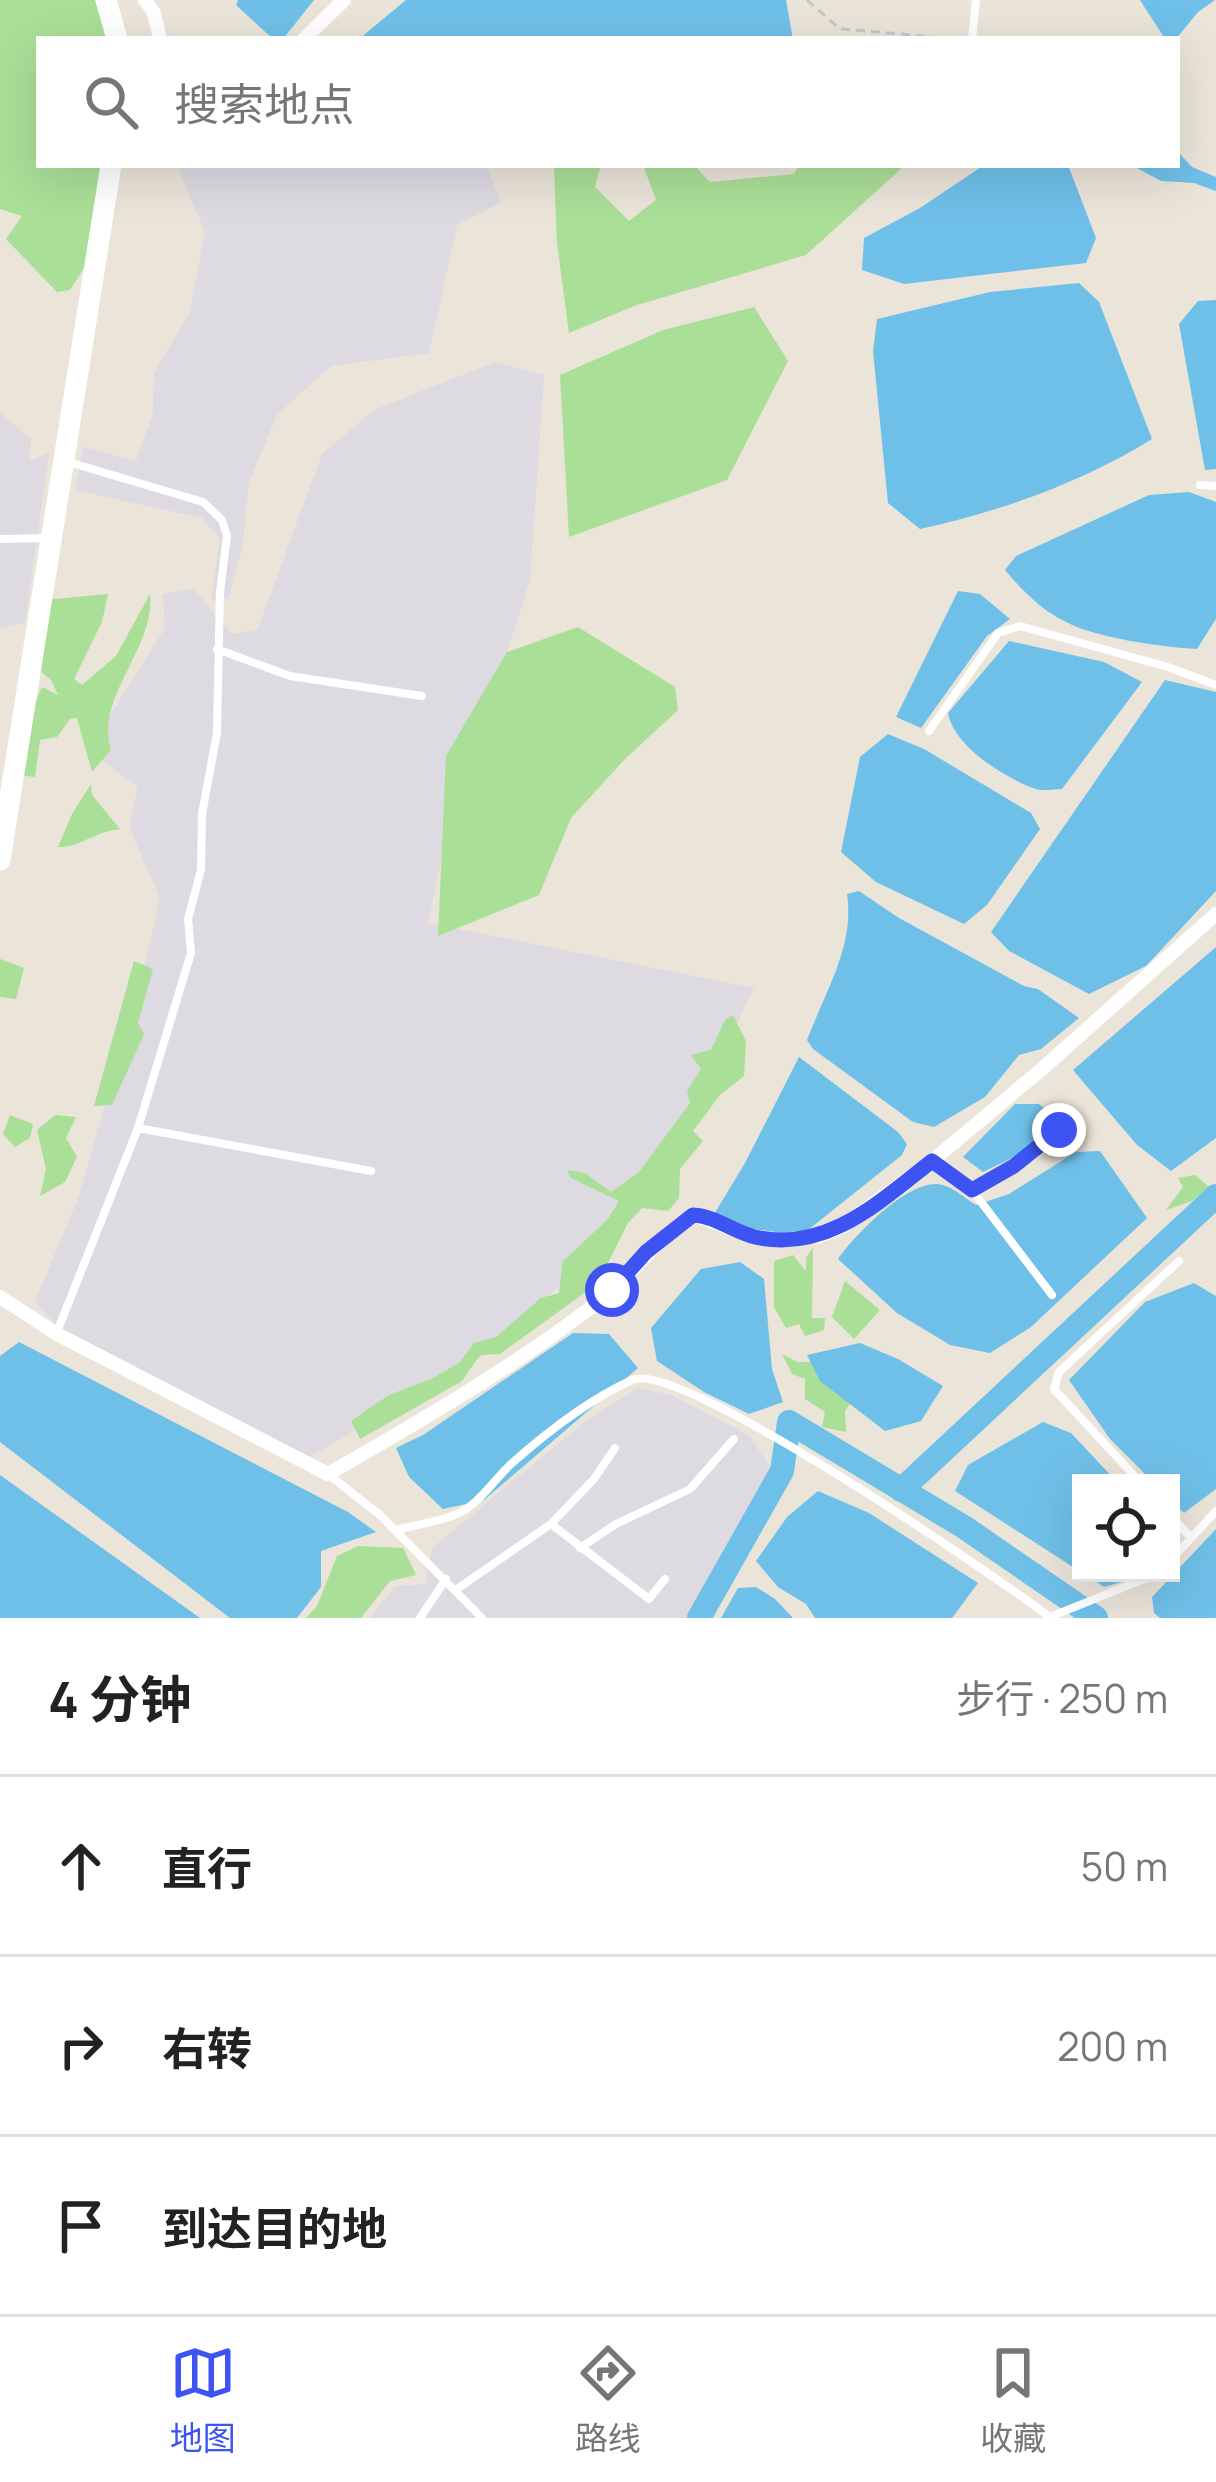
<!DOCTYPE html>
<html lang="zh">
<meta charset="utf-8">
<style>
:root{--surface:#fff;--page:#f2f2f2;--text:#222;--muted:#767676;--line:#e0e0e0;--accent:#3d53f2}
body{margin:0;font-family:Manrope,"Noto Sans SC",sans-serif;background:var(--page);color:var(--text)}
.controls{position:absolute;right:36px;bottom:36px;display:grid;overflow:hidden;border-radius:0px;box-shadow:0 12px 48px #0002}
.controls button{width:108px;height:108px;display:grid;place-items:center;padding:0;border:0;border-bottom:3px solid var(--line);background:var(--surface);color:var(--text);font:60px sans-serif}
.stop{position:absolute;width:36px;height:36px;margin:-27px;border:9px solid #3d53f2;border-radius:50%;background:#fff}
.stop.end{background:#3d53f2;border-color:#fff;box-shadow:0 3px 12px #0008}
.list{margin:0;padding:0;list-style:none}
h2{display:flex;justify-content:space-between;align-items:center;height:156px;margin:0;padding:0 48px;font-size:51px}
h2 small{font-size:39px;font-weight:400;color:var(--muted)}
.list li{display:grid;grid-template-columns:78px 1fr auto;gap:36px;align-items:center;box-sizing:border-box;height:180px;padding:0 48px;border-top:3px solid var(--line)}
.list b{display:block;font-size:45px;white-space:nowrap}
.list em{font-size:39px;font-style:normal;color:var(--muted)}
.icon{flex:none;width:66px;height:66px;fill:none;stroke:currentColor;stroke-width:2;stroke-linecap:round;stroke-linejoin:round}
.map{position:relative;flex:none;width:1216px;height:1618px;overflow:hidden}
.search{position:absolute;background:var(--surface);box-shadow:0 12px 48px #0002;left:36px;right:36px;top:36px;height:132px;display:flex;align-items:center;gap:30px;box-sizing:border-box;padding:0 42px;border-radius:0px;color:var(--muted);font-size:45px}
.sheet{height:696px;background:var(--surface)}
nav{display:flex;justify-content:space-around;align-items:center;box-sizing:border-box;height:168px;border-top:3px solid var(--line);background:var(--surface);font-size:33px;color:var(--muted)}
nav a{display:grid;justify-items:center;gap:6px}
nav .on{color:var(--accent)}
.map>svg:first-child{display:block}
</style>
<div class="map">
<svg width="1216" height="1618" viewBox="0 0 1216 1618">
<rect width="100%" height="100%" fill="#eae4d9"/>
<path fill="#dddae2" d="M177,165H486L501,202L457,225L429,353L331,366L277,415L249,482L242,549L229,597L211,601L220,539L202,518L75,490L83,447L136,461L153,413L154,374L190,311L205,232Z
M495,362L544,375L530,580L442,856L428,923L754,988L678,1143L600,1247L495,1349L309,1457L65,1334L35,1302L79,1196L141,981L160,898L129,827L138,787L88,750L165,628L163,594L194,589L232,634L258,629L322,454L374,410Z
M0,413L31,439L29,461L49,453L25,623L0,628Z
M638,1388L671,1395L749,1435L773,1472L686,1618H370L395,1586L425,1584L432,1548L587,1420Z"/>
<path fill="#aadf97" d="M0,0H95L107,39H39V165H105L94,253L70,290L57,292L6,239L22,216L0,209Z
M554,165H601L595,187L629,221L656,200L643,165H694L710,182L794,174L799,165L903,167L806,255L634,306L569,333L557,243Z
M754,307L788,361L727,480L569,537L560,375L663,330Z
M108,594L102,622L74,679L82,685L116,656L150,594C156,648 94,697 111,750L92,772L77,718L70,719L57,737L40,740L35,777L18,775L25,725L42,687L58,695L51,680L33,665L44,600Z
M578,627L675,687L678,710L625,759L571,818L539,895L438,936L446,756L507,652Z
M91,784L92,795L120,829C93,832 79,848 58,847L72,814Z
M0,959L24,968L16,999L0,997Z
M134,961L153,969L138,1023L144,1034L112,1105L94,1106Z
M733,1015L746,1041L744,1076L720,1095L693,1131L703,1141L680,1169L679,1198L668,1211L642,1208L628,1223L600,1279L588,1277L587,1291L500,1354L480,1355L462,1381L360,1439L351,1421L389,1395L431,1379L459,1363L474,1343L496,1337L541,1298L559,1293L563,1261L608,1219L619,1201L571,1178L567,1170L585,1173L611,1192L639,1172L690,1103L687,1091L701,1069L691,1055L711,1050L725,1020Z
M10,1115L33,1124L30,1138L15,1147L3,1134Z
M55,1115L76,1117L66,1138L77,1157L65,1182L40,1196L46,1169L37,1130Z
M1195,1175L1209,1187L1192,1201L1166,1210L1183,1187L1178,1178Z
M813,1247L812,1318H825L824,1330L805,1336L799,1324L786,1328L774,1307V1261L793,1255L806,1271V1258Z
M845,1281L880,1310L854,1339L832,1317Z
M782,1354L797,1362H838L855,1396L845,1411L846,1432L822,1427L825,1412L805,1399V1379L792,1374Z
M358,1546L403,1548L416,1575L390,1581L361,1618H306L317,1606L337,1556Z"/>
<path fill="#6fc0e9" d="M238,0H314L283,39H273L236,5Z
M406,0H786L793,39H359Z
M1140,0H1215L1198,12L1176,39H1165Z
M1177,151L1192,167L1216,177V191L1194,183L1161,181L1131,165H1177Z
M984,165H1068L1096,238L1086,263L904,284L862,270L864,238L920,208Z
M1079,283L1099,302L1152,439C1083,482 999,512 920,529L888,503L873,351L877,319L990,292Z
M1216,300V469L1205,470L1179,324L1198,301Z
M1189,492L1216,502V619L1197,649C1163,647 1094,638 1064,621C1040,609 1022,590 1005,570L1016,556L1149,495Z
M958,591L980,594L1010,619L987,636L921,728L896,717Z
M1009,641L1104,662L1142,682L1062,789C1053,789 1042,792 1033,788C1002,776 954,746 948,713Z
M1165,680L1216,692V891L1146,966L1089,994L1009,951L991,932Z
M888,734L924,749L1031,813L1040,829L987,905L964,924L876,882L841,852L860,757Z
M859,891L899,918L1024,986L1038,989L1079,1018L1041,1049L1019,1055L985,1097L934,1127L913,1122L813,1049L807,1040C825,992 855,946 847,894Z
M1216,947V1138L1171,1171L1137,1145L1073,1070Z
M799,1057L898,1132L907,1144L902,1155L803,1234L739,1238L713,1216L745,1163Z
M1015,1104H1039L1062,1122L1014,1157L983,1172L963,1157Z
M1100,1151L1147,1218L1031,1327L990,1353L950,1345L897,1313L838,1259C855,1235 911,1176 943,1185C954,1188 966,1199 976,1205L1009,1194L1076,1152Z
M740,1262L764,1279L772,1369L783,1402L749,1414L704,1392L657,1361L651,1328L701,1269Z
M1194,1283L1216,1296V1489L1184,1513L1171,1500V1483H1154L1110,1439L1069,1380L1145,1302Z
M573,1333L609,1334L638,1368L484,1500L443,1509L409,1477L396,1448L423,1435Z
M19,1342L348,1512L376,1532L321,1551V1587L297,1618H230L0,1442V1356Z
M860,1343L898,1359L943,1386L921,1421L885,1431L820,1381L807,1355Z
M1043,1422L1071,1433L1118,1483H1081V1573H1144L1139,1577L1104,1587L955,1491L968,1465Z
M0,1475L200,1618H0Z
M818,1491L869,1513L978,1583L952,1618H815L806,1604L778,1587L756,1561L787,1517Z
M1216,1529V1618H1160L1154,1613L1152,1597Z
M756,1587L775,1599L793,1618H721L738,1588Z"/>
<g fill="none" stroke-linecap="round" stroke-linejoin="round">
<path stroke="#6fc0e9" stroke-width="24" d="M901,1490L1216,1196
M699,1618L782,1471L789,1422L964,1527L1096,1618"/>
<path stroke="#c7c7c7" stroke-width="3" stroke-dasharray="9 6" stroke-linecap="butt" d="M807,0L840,29L959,39"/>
<path stroke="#fff" stroke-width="8" d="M972,39L976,0
M1200,485L1216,486
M0,539L49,538
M217,649L290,676L422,696
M929,731L998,633L1020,626L1168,667L1216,685
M138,1128L371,1171
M933,1162L972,1190L1052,1295
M972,1190L1014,1166L1059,1130
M57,1332L138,1128L191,953L188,919L201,870L202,814L217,733L220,592L227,536L222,520L203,502L65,461
M329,1475L380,1515L482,1618
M1141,1483L1054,1389L1059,1372L1179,1261
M1171,1516L1191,1538
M551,1524L594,1479L615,1448
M395,1530C415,1525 438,1522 457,1514C477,1506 495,1479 511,1464C547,1432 588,1400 632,1380C679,1358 998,1578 1051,1618
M580,1548L616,1524L690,1489L734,1439
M1171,1560L1216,1511
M457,1589L551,1524L649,1599L665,1579
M1050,1617L1159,1573
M420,1618L446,1579"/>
<path stroke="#fff" stroke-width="14" d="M145,0L154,13L160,39
M304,39L344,0
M0,1297L57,1334L328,1474C417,1423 507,1371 589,1309C627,1281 653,1242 693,1215L752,1236L782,1240L820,1236L843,1226L932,1161L1042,1069L1216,914"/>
<path stroke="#fff" stroke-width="21" d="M106,0L117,39
M0,860L111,165"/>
</g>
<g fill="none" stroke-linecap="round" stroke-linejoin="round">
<path stroke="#3d53f2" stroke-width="15" d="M612,1290L646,1252L693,1215C715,1216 734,1232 755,1237C827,1253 879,1202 932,1161L972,1190L1014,1166L1059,1130"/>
</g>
</svg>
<div class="controls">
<button><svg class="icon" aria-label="locate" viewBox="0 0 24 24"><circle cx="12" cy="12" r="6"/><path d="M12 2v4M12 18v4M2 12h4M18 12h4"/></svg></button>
</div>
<div class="stop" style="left:612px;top:1290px"></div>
<div class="stop end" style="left:1059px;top:1130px"></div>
<div class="search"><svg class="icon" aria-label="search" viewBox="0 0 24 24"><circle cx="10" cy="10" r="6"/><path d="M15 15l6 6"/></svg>搜索地点</div>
</div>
<section class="sheet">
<h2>4 分钟<small>步行 · 250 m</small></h2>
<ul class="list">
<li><svg class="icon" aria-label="ahead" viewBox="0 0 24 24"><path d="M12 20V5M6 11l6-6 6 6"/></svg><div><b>直行</b></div><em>50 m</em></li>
<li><svg class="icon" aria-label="right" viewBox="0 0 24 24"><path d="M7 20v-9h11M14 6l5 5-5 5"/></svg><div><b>右转</b></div><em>200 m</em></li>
<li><svg class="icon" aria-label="arrive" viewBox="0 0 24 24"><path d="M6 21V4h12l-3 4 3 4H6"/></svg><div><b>到达目的地</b></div></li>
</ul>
</section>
<nav>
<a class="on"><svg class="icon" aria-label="map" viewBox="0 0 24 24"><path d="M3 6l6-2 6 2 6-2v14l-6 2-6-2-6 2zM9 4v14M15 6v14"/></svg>地图</a>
<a><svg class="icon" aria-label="directions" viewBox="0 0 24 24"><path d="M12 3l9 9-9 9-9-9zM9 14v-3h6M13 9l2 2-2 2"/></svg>路线</a>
<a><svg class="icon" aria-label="saved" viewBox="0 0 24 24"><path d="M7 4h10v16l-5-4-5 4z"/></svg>收藏</a>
</nav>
